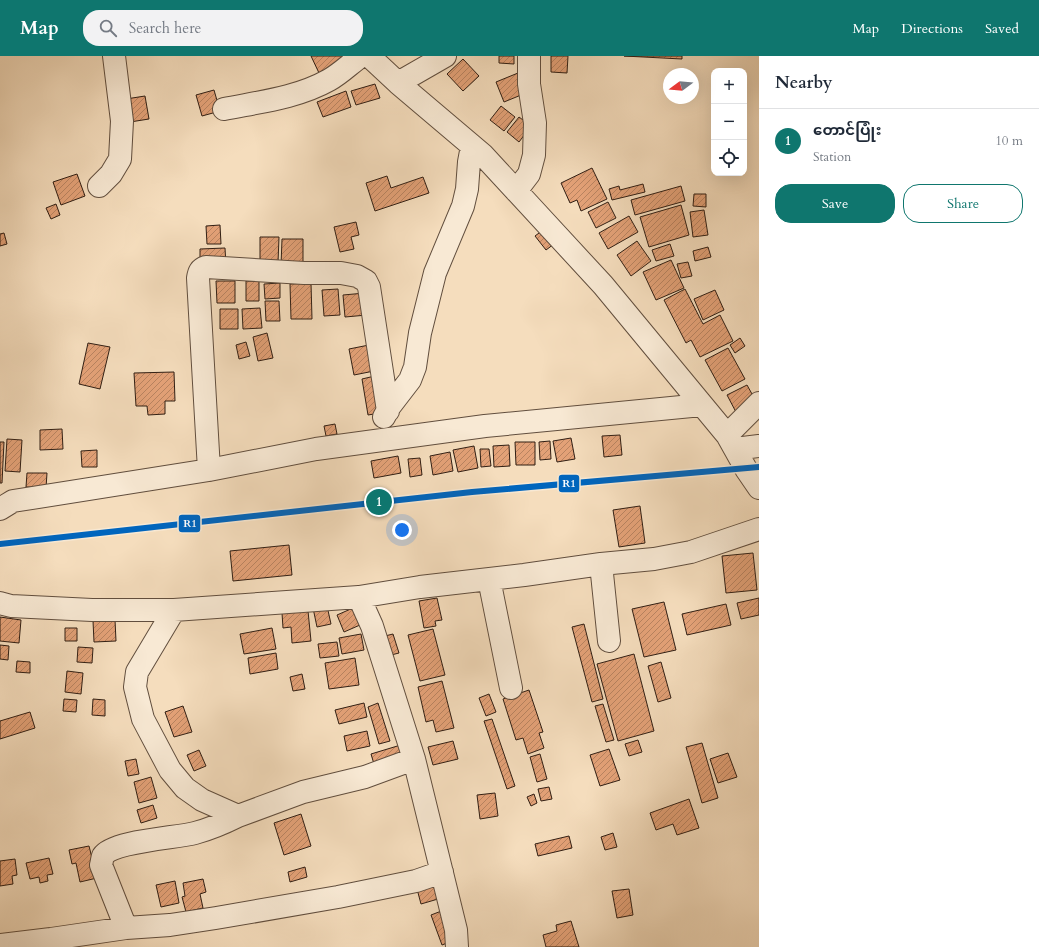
<!DOCTYPE html>
<meta charset="utf-8">
<style>
:root{--surface:#fff;--page:#f2f2f3;--text:#1f2937;--muted:#747a83;--line:#e0e1e3;--accent:#0f766e}
body{margin:0;font-family:Cardo,"Noto Sans Myanmar",serif;background:var(--page);color:var(--text)}
.controls{position:absolute;right:12px;top:12px;display:grid;overflow:hidden;border-radius:8px;box-shadow:0 4px 16px #0002}
.controls button{width:36px;height:36px;display:grid;place-items:center;padding:0;border:0;border-bottom:1px solid var(--line);background:var(--surface);color:var(--text);font:20px sans-serif}
.compass{position:absolute;left:663px;top:12px;width:36px;height:36px;border-radius:50%;background:var(--surface);box-shadow:0 4px 16px #0002;rotate:254deg}
.you{position:absolute;left:402px;top:474px;width:14px;height:14px;margin:-10px;border:3px solid #fff;border-radius:50%;background:#1a73e8;box-shadow:0 0 0 6px #1a73e833}
.badge{display:grid;place-items:center;width:26px;height:26px;border-radius:50%;background:var(--accent);color:#fff;font-size:13px;font-weight:700}
.pin{position:absolute;translate:-50% -50%;border:2px solid #fff;box-shadow:0 1px 4px #0006}
.list{margin:0;padding:0;list-style:none}
h2{display:flex;justify-content:space-between;align-items:center;height:52px;margin:0;padding:0 16px;font-size:17px}
h2 small{font-size:13px;font-weight:400;color:var(--muted)}
.list li{display:grid;grid-template-columns:26px 1fr auto;gap:12px;align-items:center;box-sizing:border-box;height:64px;padding:0 16px;border-top:1px solid var(--line)}
.list b{display:block;font-size:15px;white-space:nowrap}
.list p{margin:0;font-size:13px;white-space:nowrap;color:var(--muted)}
.list em{font-size:13px;font-style:normal;color:var(--muted)}
.actions{display:flex;gap:8px;padding:12px 16px}
.actions a{flex:1;padding:9px 0;border:1px solid var(--accent);border-radius:16px;text-align:center;font-size:14px;color:var(--accent)}
.actions .main{background:var(--accent);color:#fff}
.icon{flex:none;width:22px;height:22px;fill:none;stroke:currentColor;stroke-width:2;stroke-linecap:round;stroke-linejoin:round}
.map{position:relative;flex:none;width:759px;height:891px;overflow:hidden}
header{display:flex;align-items:center;gap:24px;box-sizing:border-box;height:56px;padding:0 20px;background:var(--accent);color:#fff}
header strong{font-size:19px}
nav{display:flex;gap:22px;margin-inline-start:auto;font-size:14px}
.search{width:280px;height:36px;background:var(--page);display:flex;align-items:center;gap:10px;box-sizing:border-box;padding:0 14px;border-radius:16px;color:var(--muted);font-size:15px}
main{display:flex}
aside{flex:1;background:var(--surface)}
.map>svg:first-child{display:block}
</style>
<header>
<strong>Map</strong>
<div class="search"><svg class="icon" aria-label="search" viewBox="0 0 24 24"><circle cx="10" cy="10" r="6"/><path d="M15 15l6 6"/></svg>Search here</div>
<nav><a>Map</a><a>Directions</a><a>Saved</a></nav>
</header>
<main>
<div class="map">
<svg width="759" height="891" viewBox="0 0 759 891">
<defs>
<pattern id="building-hatch" width="6" height="6" patternUnits="userSpaceOnUse"><rect width="6" height="6" fill="#e3a177"/><path d="M-1 1l2-2M0 6l6-6M5 7l2-2" fill="none" stroke="#b88360"/></pattern>
</defs>
<rect width="100%" height="100%" fill="#f5ddbd"/>
<filter id="stains"><feTurbulence type="fractalNoise" baseFrequency=".005" numOctaves="4"/><feColorMatrix values="0 0 0 0 .2 0 0 0 0 .09 0 0 0 0 .02 0 0 0 .5 -.17"/></filter>
<radialGradient id="worn" r=".72"><stop offset=".6" stop-color="#630" stop-opacity="0"/><stop offset="1" stop-color="#630" stop-opacity=".3"/></radialGradient>
<path fill="url(#building-hatch)" stroke="#301e13" d="M311,0H346L348,4L319,17Z
M499,0H514V8L499,7Z
M551,0H568L567,17L551,16Z
M624,0H682V3Z
M463,3L479,20L463,35L447,18Z
M518,17L526,37L504,46L496,26Z
M375,28L380,42L356,49L351,35Z
M214,34L220,55L202,60L196,39Z
M346,35L351,51L323,61L317,46Z
M145,40L149,63L130,66L126,43Z
M501,50L515,61L504,75L490,64Z
M519,61L531,70L519,86L507,76Z
M592,112L607,143L581,155L577,144L570,147L561,127Z
M77,118L85,140L61,149L53,126Z
M387,120L391,132L423,121L429,137L375,155L366,127Z
M643,128L645,136L612,144L609,133L619,130L620,134Z
M681,130L685,145L635,159L631,144Z
M694,138H706V151L693,150Z
M608,146L616,162L596,172L588,156Z
M56,148L60,159L51,163L46,152Z
M681,149L689,179L649,191L640,161Z
M704,154L708,179L693,181L690,156Z
M629,160L638,176L608,193L599,177Z
M356,166L359,179L351,181L354,193L340,196L334,171Z
M220,169L221,188H207L206,170Z
M543,174L554,188L546,194L535,180Z
M4,177L7,188L0,190V178Z
M260,181H279L278,207L260,206Z
M282,183H303V210H281Z
M637,185L651,205L631,220L617,199Z
M670,188L674,200L656,205L652,194Z
M708,191L711,201L695,205L693,195Z
M225,192L226,209L200,210V193Z
M671,204L684,232L656,244L643,216Z
M688,206L692,220L681,222L677,208Z
M216,225H235V247H217Z
M246,225H259V245H246Z
M280,227V242L265,243L264,228Z
M311,227L312,263H291L290,228Z
M338,233L340,259L324,260L322,234Z
M685,233L703,268L720,259L733,285L700,301L691,284L686,287L664,244Z
M715,234L724,254L703,264L694,243Z
M365,237L367,259L345,261L343,239Z
M265,245H279L280,265H266Z
M260,252L262,272L243,273L242,253Z
M220,253H238V273H220Z
M267,277L273,302L258,305L253,281Z
M740,282L745,290L735,297L730,289Z
M246,286L250,300L239,303L236,289Z
M88,287L110,291L100,333L79,328Z
M374,288L379,314L354,319L349,293Z
M728,292L745,323L722,335L705,304Z
M174,316L175,345H165V358L148,359L147,350H136L134,317Z
M379,319L386,356L368,359L362,323Z
M747,329L757,347L737,358L727,339Z
M335,368L337,378L326,380L324,370Z
M62,373L63,393L40,394V374Z
M620,379L622,399L604,401L602,380Z
M571,382L575,403L557,406L553,385Z
M7,383L22,384L20,416L5,415Z
M550,385L551,403L540,404L539,386Z
M0,386H4L2,427H0Z
M515,386H535V409H516Z
M509,389L510,410L494,411L493,390Z
M474,390L478,412L458,416L453,394Z
M480,393H489L491,410L481,411Z
M97,394V411H82L81,395Z
M450,396L453,415L433,419L430,400Z
M398,400L401,417L374,422L371,405Z
M420,402L422,419L410,421L408,403Z
M27,417H47L46,432L26,431Z
M640,450L645,487L619,491L613,454Z
M289,489L292,519L233,525L230,495Z
M753,497L757,534L726,537L722,500Z
M437,542L442,564L435,565L436,570L424,572L419,545Z
M759,542V559L741,563L737,547Z
M664,546L676,594L644,601L632,553Z
M726,548L731,569L687,579L682,558Z
M327,550L331,568L317,571L313,552Z
M353,552L360,569L344,576L337,559Z
M308,555L311,585L292,587L291,571L283,572L282,557Z
M0,561L21,564L19,587L0,585Z
M115,564L116,585L94,586L93,565Z
M584,568L603,643L592,646L572,571Z
M65,572H77V585H65Z
M272,572L276,593L244,598L240,578Z
M433,573L445,619L420,625L408,579Z
M361,578L364,594L342,598L339,582Z
M393,578L399,597L391,599L385,580Z
M337,586L339,600L320,602L318,588Z
M0,589L9,590L8,604L0,603Z
M78,591L93,592L92,607L77,606Z
M276,597L278,613L250,618L248,602Z
M634,598L654,675L618,685L597,608Z
M355,602L359,629L329,633L325,607Z
M17,605L30,606V617L16,616Z
M661,606L671,642L658,646L648,610Z
M67,615L83,617L81,638L65,636Z
M302,618L305,633L293,635L290,621Z
M442,625L454,672L436,676L433,664L426,666L418,631Z
M529,634L543,676L539,677L544,692L528,698L523,682L516,684L503,643Z
M489,638L496,656L486,660L479,642Z
M64,643L77,644L76,656L63,655Z
M93,643L105,644V660L92,659Z
M364,647L367,661L339,668L335,654Z
M378,647L390,685L379,688L368,651Z
M603,648L614,684L606,686L595,650Z
M183,650L192,676L174,681L165,656Z
M30,656L35,672L0,683V665Z
M492,663L515,730L507,733L484,665Z
M367,675L370,690L347,695L344,680Z
M638,684L642,696L629,700L625,688Z
M453,685L458,703L433,709L428,691Z
M702,687L718,742L702,747L686,691Z
M404,688L407,698L374,708L371,698Z
M609,693L620,724L600,730L590,699Z
M199,694L206,710L194,715L187,699Z
M728,697L737,721L718,727L710,703Z
M540,698L547,723L537,726L530,701Z
M136,703L139,718L128,720L125,705Z
M151,721L157,742L139,747L134,726Z
M549,731L552,743L541,745L538,733Z
M495,737L498,760L480,763L477,739Z
M534,738L537,747L531,750L527,741Z
M689,743L699,772L677,779L673,768L656,774L650,757Z
M153,749L157,762L141,767L137,754Z
M301,758L311,790L284,799L274,767Z
M613,777L617,791L605,794L601,781Z
M569,780L572,792L538,800L535,788Z
M89,790L97,822L80,826L76,807L72,808L69,794Z
M49,802L53,818L47,819L48,825L40,827L39,821L30,823L26,807Z
M15,803L17,819L12,820L13,828L0,830V805Z
M305,811L307,821L290,826L288,816Z
M203,823L206,836L200,838L203,852L186,856L182,841L185,840L183,827Z
M175,825L179,847L161,851L156,829Z
M434,828L438,843L421,848L417,833Z
M629,833L633,859L617,862L612,835Z
M444,854L455,884L442,889L431,859Z
M571,865L579,891H546L543,879L557,875L556,869Z"/>
<g fill="none" stroke-linecap="round" stroke-linejoin="round">
<g stroke="#614e3e" stroke-width="24">
<path id="minor" d="M369,0L398,27L483,99L603,229L727,379L746,413L759,432
M398,27L445,0
M224,53C259,46 297,42 329,24C340,18 350,8 361,0
M99,130L111,118L120,103L122,65L114,0
M516,135L529,118L534,99L535,67L529,28V0
M384,361L390,350L410,324L415,311L420,277L435,217L463,150L467,133L469,106L472,90
M727,379L759,347
M735,393L759,390
M209,414L198,222C199,216 200,213 206,211L304,217H341L357,220L366,225L369,231L388,355
M0,453L13,445L209,414L316,393L485,370L702,349
M601,508L609,585
M489,523L511,632
M359,541L372,570L414,703L456,874L457,891
M0,547L11,550L92,554H174L359,541L420,531L524,519L601,508L654,503L691,496L759,473
M174,554L137,616L135,631L143,663L170,714L185,732L202,744L238,760L303,736L365,721L414,703
M126,872L101,809C102,806 102,802 103,800C113,785 176,782 195,777C210,773 224,767 238,760
M0,889L51,883L126,872L170,869L216,862L338,841L416,825L442,816"/>
</g>
<use href="#minor" stroke="#f8e9d4" stroke-width="22"/>
<g stroke="#f8e9d4" stroke-width="9">
<path id="rail-1" d="M0,488L472,436L759,411"/>
</g>
<use href="#rail-1" stroke="#0065bd" stroke-width="6"/>
</g>
<g stroke="#f8e9d4" stroke-width="1.5">
<rect x="558" y="418" width="22" height="19" rx="4" fill="#0065bd"/>
<rect x="178" y="458" width="23" height="19" rx="4" fill="#0065bd"/>
</g>
<g font-size="11" text-anchor="middle" font-weight="bold" fill="#fff">
<text x="569" y="431">R1</text>
<text x="190" y="471">R1</text>
</g>
<rect width="100%" height="100%" filter="url(#stains)"/>
<rect width="100%" height="100%" fill="url(#worn)"/>
</svg>
<div class="controls">
<button>+</button>
<button>−</button>
<button><svg class="icon" aria-label="locate" viewBox="0 0 24 24"><circle cx="12" cy="12" r="6"/><path d="M12 2v4M12 18v4M2 12h4M18 12h4"/></svg></button>
</div>
<svg class="compass" viewBox="-18 -18 36 36"><path d="M0-13l5 13h-10z" fill="#e53935"/><path d="M0 13l5-13h-10z" fill="#747a83"/></svg>
<div class="you"></div>
<div class="pin badge" style="left:379px;top:446px">1</div>
</div>
<aside>
<h2>Nearby<small></small></h2>
<ul class="list">
<li><span class="badge">1</span><div><b>တောင်ပြုံး</b><p>Station</p></div><em>10 m</em></li>
</ul>
<div class="actions"><a class="main">Save</a><a>Share</a></div>
</aside>
</main>
